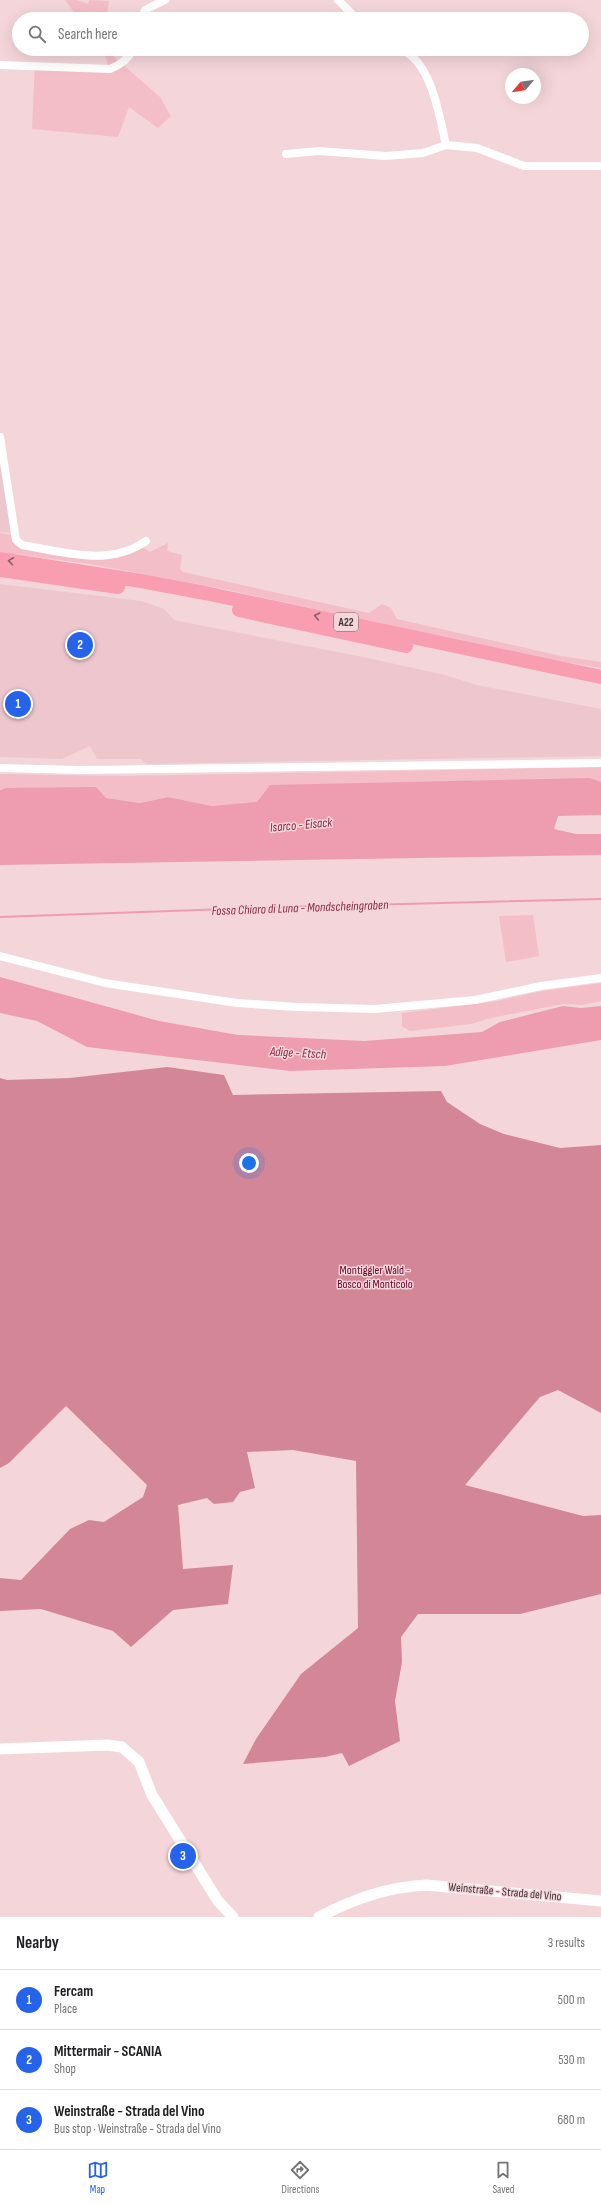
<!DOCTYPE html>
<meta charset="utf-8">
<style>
:root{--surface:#fff;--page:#f6f6f6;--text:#202124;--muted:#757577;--line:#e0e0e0;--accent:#2563eb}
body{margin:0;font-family:"Sofia Sans Condensed",sans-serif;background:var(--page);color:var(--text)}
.compass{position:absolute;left:505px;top:68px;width:36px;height:36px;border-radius:50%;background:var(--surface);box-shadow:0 4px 16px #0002;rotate:241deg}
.you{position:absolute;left:249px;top:1163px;width:14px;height:14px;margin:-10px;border:3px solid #fff;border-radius:50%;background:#1a73e8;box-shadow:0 0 0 6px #1a73e833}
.badge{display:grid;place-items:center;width:26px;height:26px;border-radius:50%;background:var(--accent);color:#fff;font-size:13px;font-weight:700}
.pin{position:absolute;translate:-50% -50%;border:2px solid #fff;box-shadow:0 1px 4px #0006}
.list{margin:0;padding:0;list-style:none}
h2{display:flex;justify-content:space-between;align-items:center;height:52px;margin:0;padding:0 16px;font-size:17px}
h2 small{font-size:13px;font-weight:400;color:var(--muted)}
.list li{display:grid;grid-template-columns:26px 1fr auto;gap:12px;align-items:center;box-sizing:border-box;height:60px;padding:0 16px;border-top:1px solid var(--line)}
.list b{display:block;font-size:15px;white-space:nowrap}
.list p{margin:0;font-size:13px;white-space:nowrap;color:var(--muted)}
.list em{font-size:13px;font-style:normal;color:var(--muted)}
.icon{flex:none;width:22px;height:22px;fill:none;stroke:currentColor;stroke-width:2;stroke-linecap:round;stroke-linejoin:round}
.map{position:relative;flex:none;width:601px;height:1917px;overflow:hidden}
.search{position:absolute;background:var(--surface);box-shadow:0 4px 16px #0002;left:12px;right:12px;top:12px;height:44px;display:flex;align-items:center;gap:10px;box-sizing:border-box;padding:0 14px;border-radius:22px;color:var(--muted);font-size:15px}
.sheet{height:232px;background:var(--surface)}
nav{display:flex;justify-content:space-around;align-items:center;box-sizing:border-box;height:56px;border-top:1px solid var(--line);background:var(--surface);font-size:11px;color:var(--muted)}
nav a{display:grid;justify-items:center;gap:2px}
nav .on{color:var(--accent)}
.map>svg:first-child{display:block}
</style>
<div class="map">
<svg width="601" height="1917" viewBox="0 0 601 1917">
<rect width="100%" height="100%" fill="#f4d5da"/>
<path fill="#eec7ce" d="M0,455L11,533L0,532Z
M0,584L141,601L164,609L174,620L368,658L445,675L477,685L601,709V756L146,764L141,759H97L90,746L62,759L0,757Z"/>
<path fill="#f4bec8" d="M65,0H77L88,4L89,0L109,1L106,19H79Z
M100,49H110L113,56L160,97L171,116L158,128L129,107L118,137L32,129L35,64L108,66L106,58Z
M0,533L12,535L21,547L100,560L113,558L142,547L150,552L168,543L167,551L182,555L180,569L183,572L369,613L382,604L391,608L397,619L561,656L601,662V668L541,658L218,588L89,564L0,552Z
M601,767V782L590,778L212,806L168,797L140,803L106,798L6,788L0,790V774L121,776Z
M533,915L539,956L506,962L499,916Z
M601,983V1001L582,1005L563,1004L491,1018L471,1024L410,1031L402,1026V1013L497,1001L542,991Z"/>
<path fill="#d38696" d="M167,1067L224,1075L233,1095L441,1091L447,1102L480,1124L504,1134L560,1148L601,1145V1413L558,1390L540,1397L465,1485L583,1516L601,1515V1594L520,1614H418L401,1637L402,1662L395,1701L400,1741L349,1766L342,1753L325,1757L243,1764L256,1739L301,1674L358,1628L356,1461L293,1450L247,1452L255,1488L240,1492L233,1502L214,1504L207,1498L178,1505L183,1569L233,1565L228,1604L173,1610L131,1647L113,1631L41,1609L0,1611V1578L21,1580L70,1529L89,1520L104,1522L143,1497L147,1485L66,1406L9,1463L0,1468V1078L7,1080L70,1078Z"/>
<path fill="#ed9dae" d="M590,778L601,782V815L558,816L554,829L576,834H601V855L0,865V790L6,788L96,787L106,798L140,803L168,797L212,806L257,802L270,785Z
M0,977L159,1021L238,1035L364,1041L482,1032L500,1022L563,1006L581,1008L601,1006V1040L445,1066L290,1071L87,1047L37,1021L0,1013Z"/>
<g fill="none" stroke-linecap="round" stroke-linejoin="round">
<path stroke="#ed9dae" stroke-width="2" d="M0,917L287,907L601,899"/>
<path stroke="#fff" stroke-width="8" d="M338,0L357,19
M141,19L145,10L165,0
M401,49C432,63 439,115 446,145
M0,65L110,69C120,65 128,60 133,49
M286,154L319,151L386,156L423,153L446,145L477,148L524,166H601
M0,437L16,540L22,545C64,552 109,567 146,541
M0,768L80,770L601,763
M0,956L105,983L237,1003L297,1007L375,1009L475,1000L541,986L601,978"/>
<path stroke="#fff" stroke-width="11" d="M0,1749L107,1745L122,1747L139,1762L152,1795L218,1901L233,1917
M319,1917C354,1899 387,1887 426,1885L601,1901"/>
<path stroke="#f99db0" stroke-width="14" d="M0,559L141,581L205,593L601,677
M0,570L118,587
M239,610L406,646"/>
</g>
<defs><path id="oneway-chevron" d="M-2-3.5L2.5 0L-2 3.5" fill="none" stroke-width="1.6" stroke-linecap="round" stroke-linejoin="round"/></defs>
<g stroke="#8a5e67">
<use href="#oneway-chevron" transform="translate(11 561) rotate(-172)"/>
<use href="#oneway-chevron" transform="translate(317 616) rotate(-168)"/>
</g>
<g text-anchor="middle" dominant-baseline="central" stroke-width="3" stroke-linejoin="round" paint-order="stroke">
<rect fill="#f4d5da" stroke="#766467" stroke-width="1" x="334" y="613" width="24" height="18" rx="3"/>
<g font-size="11" font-weight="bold" fill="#403436">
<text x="346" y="622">A22</text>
</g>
<g font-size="12" fill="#65062b" stroke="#f4d5da">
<text x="375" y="1270">Montiggler Wald -<tspan x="375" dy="14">Bosco di Monticolo</tspan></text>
</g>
<g font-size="12" fill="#403436" stroke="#f4d5da">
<text transform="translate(505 1892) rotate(5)">Weinstraße - Strada del Vino</text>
</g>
<g font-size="13" font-style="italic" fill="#862a46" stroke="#f4d5da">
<text transform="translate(301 825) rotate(-5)">Isarco - Eisack</text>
<text transform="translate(300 908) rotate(-2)">Fossa Chiaro di Luna - Mondscheingraben</text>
<text transform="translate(298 1053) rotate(3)">Adige - Etsch</text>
</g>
</g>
</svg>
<svg class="compass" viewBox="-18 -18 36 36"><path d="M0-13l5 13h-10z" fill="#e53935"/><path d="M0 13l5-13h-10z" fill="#757577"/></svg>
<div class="you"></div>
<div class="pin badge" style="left:18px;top:704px">1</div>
<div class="pin badge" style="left:80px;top:645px">2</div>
<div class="pin badge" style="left:183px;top:1856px">3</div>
<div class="search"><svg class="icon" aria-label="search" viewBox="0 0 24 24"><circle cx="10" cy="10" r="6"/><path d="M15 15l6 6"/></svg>Search here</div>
</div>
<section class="sheet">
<h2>Nearby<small>3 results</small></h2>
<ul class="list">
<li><span class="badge">1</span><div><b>Fercam</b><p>Place</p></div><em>500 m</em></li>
<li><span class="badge">2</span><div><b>Mittermair - SCANIA</b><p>Shop</p></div><em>530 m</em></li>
<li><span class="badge">3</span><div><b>Weinstraße - Strada del Vino</b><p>Bus stop · Weinstraße - Strada del Vino</p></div><em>680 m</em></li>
</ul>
</section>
<nav>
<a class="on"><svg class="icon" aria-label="map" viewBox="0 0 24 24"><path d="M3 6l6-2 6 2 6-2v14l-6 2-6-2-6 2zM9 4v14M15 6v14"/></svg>Map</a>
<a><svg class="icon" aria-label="directions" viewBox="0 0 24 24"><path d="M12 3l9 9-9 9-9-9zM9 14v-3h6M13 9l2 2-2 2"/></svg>Directions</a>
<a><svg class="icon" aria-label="saved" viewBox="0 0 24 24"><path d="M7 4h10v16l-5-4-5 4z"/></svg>Saved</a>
</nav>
